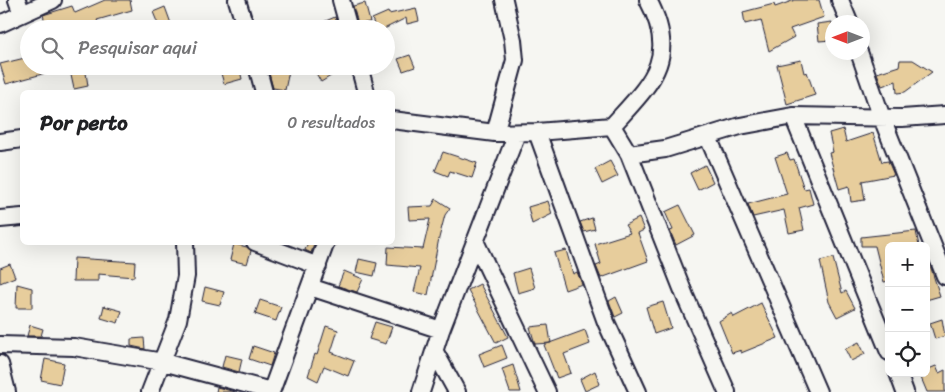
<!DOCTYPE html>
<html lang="pt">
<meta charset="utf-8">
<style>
:root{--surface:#fff;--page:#f2f2f2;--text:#202124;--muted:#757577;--line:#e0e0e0}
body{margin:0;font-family:Sriracha,sans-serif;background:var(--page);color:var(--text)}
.controls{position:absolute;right:15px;bottom:15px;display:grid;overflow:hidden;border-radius:8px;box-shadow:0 5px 20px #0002}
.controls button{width:45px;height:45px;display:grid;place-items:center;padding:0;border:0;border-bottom:1px solid var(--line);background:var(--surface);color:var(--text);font:25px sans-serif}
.compass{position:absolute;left:825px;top:15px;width:45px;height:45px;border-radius:50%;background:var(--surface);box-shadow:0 5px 20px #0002;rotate:270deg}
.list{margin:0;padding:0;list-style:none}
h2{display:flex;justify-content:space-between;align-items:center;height:65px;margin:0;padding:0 20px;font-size:21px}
h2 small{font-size:16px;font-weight:400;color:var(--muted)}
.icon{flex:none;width:28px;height:28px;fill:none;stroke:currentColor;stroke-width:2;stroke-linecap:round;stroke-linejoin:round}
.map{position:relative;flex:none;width:945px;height:392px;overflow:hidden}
.search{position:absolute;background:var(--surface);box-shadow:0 5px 20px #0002;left:20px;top:20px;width:375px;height:55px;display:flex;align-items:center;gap:12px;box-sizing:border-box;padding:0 18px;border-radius:28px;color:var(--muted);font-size:19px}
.panel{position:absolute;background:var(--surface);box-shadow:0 5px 20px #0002;left:20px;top:90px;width:375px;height:155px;border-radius:8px}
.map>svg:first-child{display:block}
</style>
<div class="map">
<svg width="945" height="392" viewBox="0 0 945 392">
<rect width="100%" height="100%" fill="#f6f6f2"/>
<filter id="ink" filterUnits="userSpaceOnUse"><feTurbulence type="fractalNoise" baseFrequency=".02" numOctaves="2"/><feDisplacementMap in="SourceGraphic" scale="10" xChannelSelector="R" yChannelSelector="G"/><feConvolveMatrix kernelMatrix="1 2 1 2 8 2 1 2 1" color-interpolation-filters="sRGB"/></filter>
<g filter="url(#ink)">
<path fill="#e7cd9c" stroke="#22223b" d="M105,0H130L132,10L97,20L101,29H47L43,15L72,6L75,13Z
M795,0H819L824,17L790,29L794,37L769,51L761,20L745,24L743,12L774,4L775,7Z
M365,3L370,22L358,24L353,6Z
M165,7L173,29H160L153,12Z
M416,8L419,21L407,24L406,18L384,29H376L372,19L388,12L389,14Z
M335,17L339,29H307Z
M832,22V40L819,41L817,24Z
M410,55L415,67L403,71L398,59Z
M29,57V66H56L57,70L6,84L0,64Z
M801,60L804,73L807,72L815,95L787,104L777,65Z
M900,60H913L932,72L905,92L897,93L896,81L882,86L877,73L899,66Z
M69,66H85L88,86L74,89Z
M239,66L242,79L224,84L220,70Z
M267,66H290L285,90L273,88Z
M312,66H347L321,82Z
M843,129L846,142L873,133L882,162L888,161L894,175L862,181L865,200L851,202L849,186L839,189L829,153L833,152L829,133Z
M443,152L477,163L472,178L450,171L448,176L435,171Z
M787,153L790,160L794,159L804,189L809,188L813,204L799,208L804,230L789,233L784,210L753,217L748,204L787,194L775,157Z
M610,161L618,176L602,184L595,169Z
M705,165L713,182L698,190L690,173Z
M436,199L450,208L445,215L439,238L428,295L414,292L420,268L387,265L388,247L423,249L430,219L409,220L408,207L432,206Z
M548,201L552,214L532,224L528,207Z
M680,205L695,235L676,245L670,231L673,230L665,212Z
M592,218L595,229L584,232L580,222Z
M639,218L644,230L638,233L648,261L601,278L596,266L601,264L595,244L630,233L625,225Z
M916,231L919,246H889V281L884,282L875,246H861V237Z
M308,242H315L311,253L305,250Z
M234,244L247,247L251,251L247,264L230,260Z
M566,250L573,274L577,272L582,284L565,290L554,253Z
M74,258L135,262L134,277L98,274V281H73Z
M833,258L842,293L846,291L855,308L837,317L829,302L820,261Z
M359,259L377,263L374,276L356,272Z
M926,262H929L940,296L926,300Z
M10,264L15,277L0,283V268Z
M529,268L535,288L518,293L513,273Z
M344,271L363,279L357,292L338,286Z
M17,284L32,288V308H16Z
M480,284L508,337L496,343L468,290Z
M205,287L224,292L220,305L202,301Z
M616,297L623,313L615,317L609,301Z
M260,300L281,307L276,321L255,314Z
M663,302L671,328L654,334L646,307Z
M761,303L778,338L741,353V350L732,353L719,321L732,313L734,317Z
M104,306L122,311L118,323L101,318Z
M942,319L945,336L935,339L930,323Z
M375,322L392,327L386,344L369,339Z
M30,325L43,329L41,336H27Z
M548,325L551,343L535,344L530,327Z
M326,326L338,330L331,352L354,361L348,376L324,366L318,381L308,376L315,354L317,355Z
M585,330L590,344L564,354L571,373L557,378L544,345Z
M144,338L145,349L131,346V339Z
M859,342L865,354L851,361L845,349Z
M502,345L507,358L484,367L479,354Z
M253,346L274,353L270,366L249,359Z
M225,355L242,359L239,372L222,367Z
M45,359L64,363L60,384L41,380Z
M513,365L521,392H510L502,369Z
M936,366L939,373L945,370V392H927L919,373H926V370Z
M595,371L600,384L585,391L580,379Z
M217,387L235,392H216Z"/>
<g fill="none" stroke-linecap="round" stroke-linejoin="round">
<g stroke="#22223b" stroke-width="20">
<path id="street" d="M17,0L22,14
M237,0L246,29
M341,0L349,29
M840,0L849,22
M0,24L53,0
M859,52L882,118L945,276
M257,66L264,92
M359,66L366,92
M793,116L889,352
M392,120L495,133L537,132L612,126L629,154L665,149L740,126L793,116L902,118L945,115
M612,126C650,84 680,59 648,0
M537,132L606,322L638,392
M495,133L515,60L513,40L504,0
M708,137L818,392
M0,142L22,139
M629,154L685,296L727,392
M0,219L22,217
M475,241L547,392
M255,242L318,266
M310,287L441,330
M0,345L74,347L163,362L271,391
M435,352L457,392
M0,364L7,392
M898,373L905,392
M150,392L178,320L186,276L185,242
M271,392L326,242
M421,392L441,330L517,133"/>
</g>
<use href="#street" stroke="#f6f6f2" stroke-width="16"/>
</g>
</g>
</svg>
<div class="controls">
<button>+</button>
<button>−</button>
<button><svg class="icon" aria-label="locate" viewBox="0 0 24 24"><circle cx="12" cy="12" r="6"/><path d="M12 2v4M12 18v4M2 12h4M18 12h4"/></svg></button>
</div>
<svg class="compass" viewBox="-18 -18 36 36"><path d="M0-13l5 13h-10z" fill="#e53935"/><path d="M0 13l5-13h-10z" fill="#757577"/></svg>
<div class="search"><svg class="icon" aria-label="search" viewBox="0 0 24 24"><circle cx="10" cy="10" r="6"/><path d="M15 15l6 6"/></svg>Pesquisar aqui</div>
<section class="panel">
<h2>Por perto<small>0 resultados</small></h2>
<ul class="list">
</ul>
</section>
</div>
